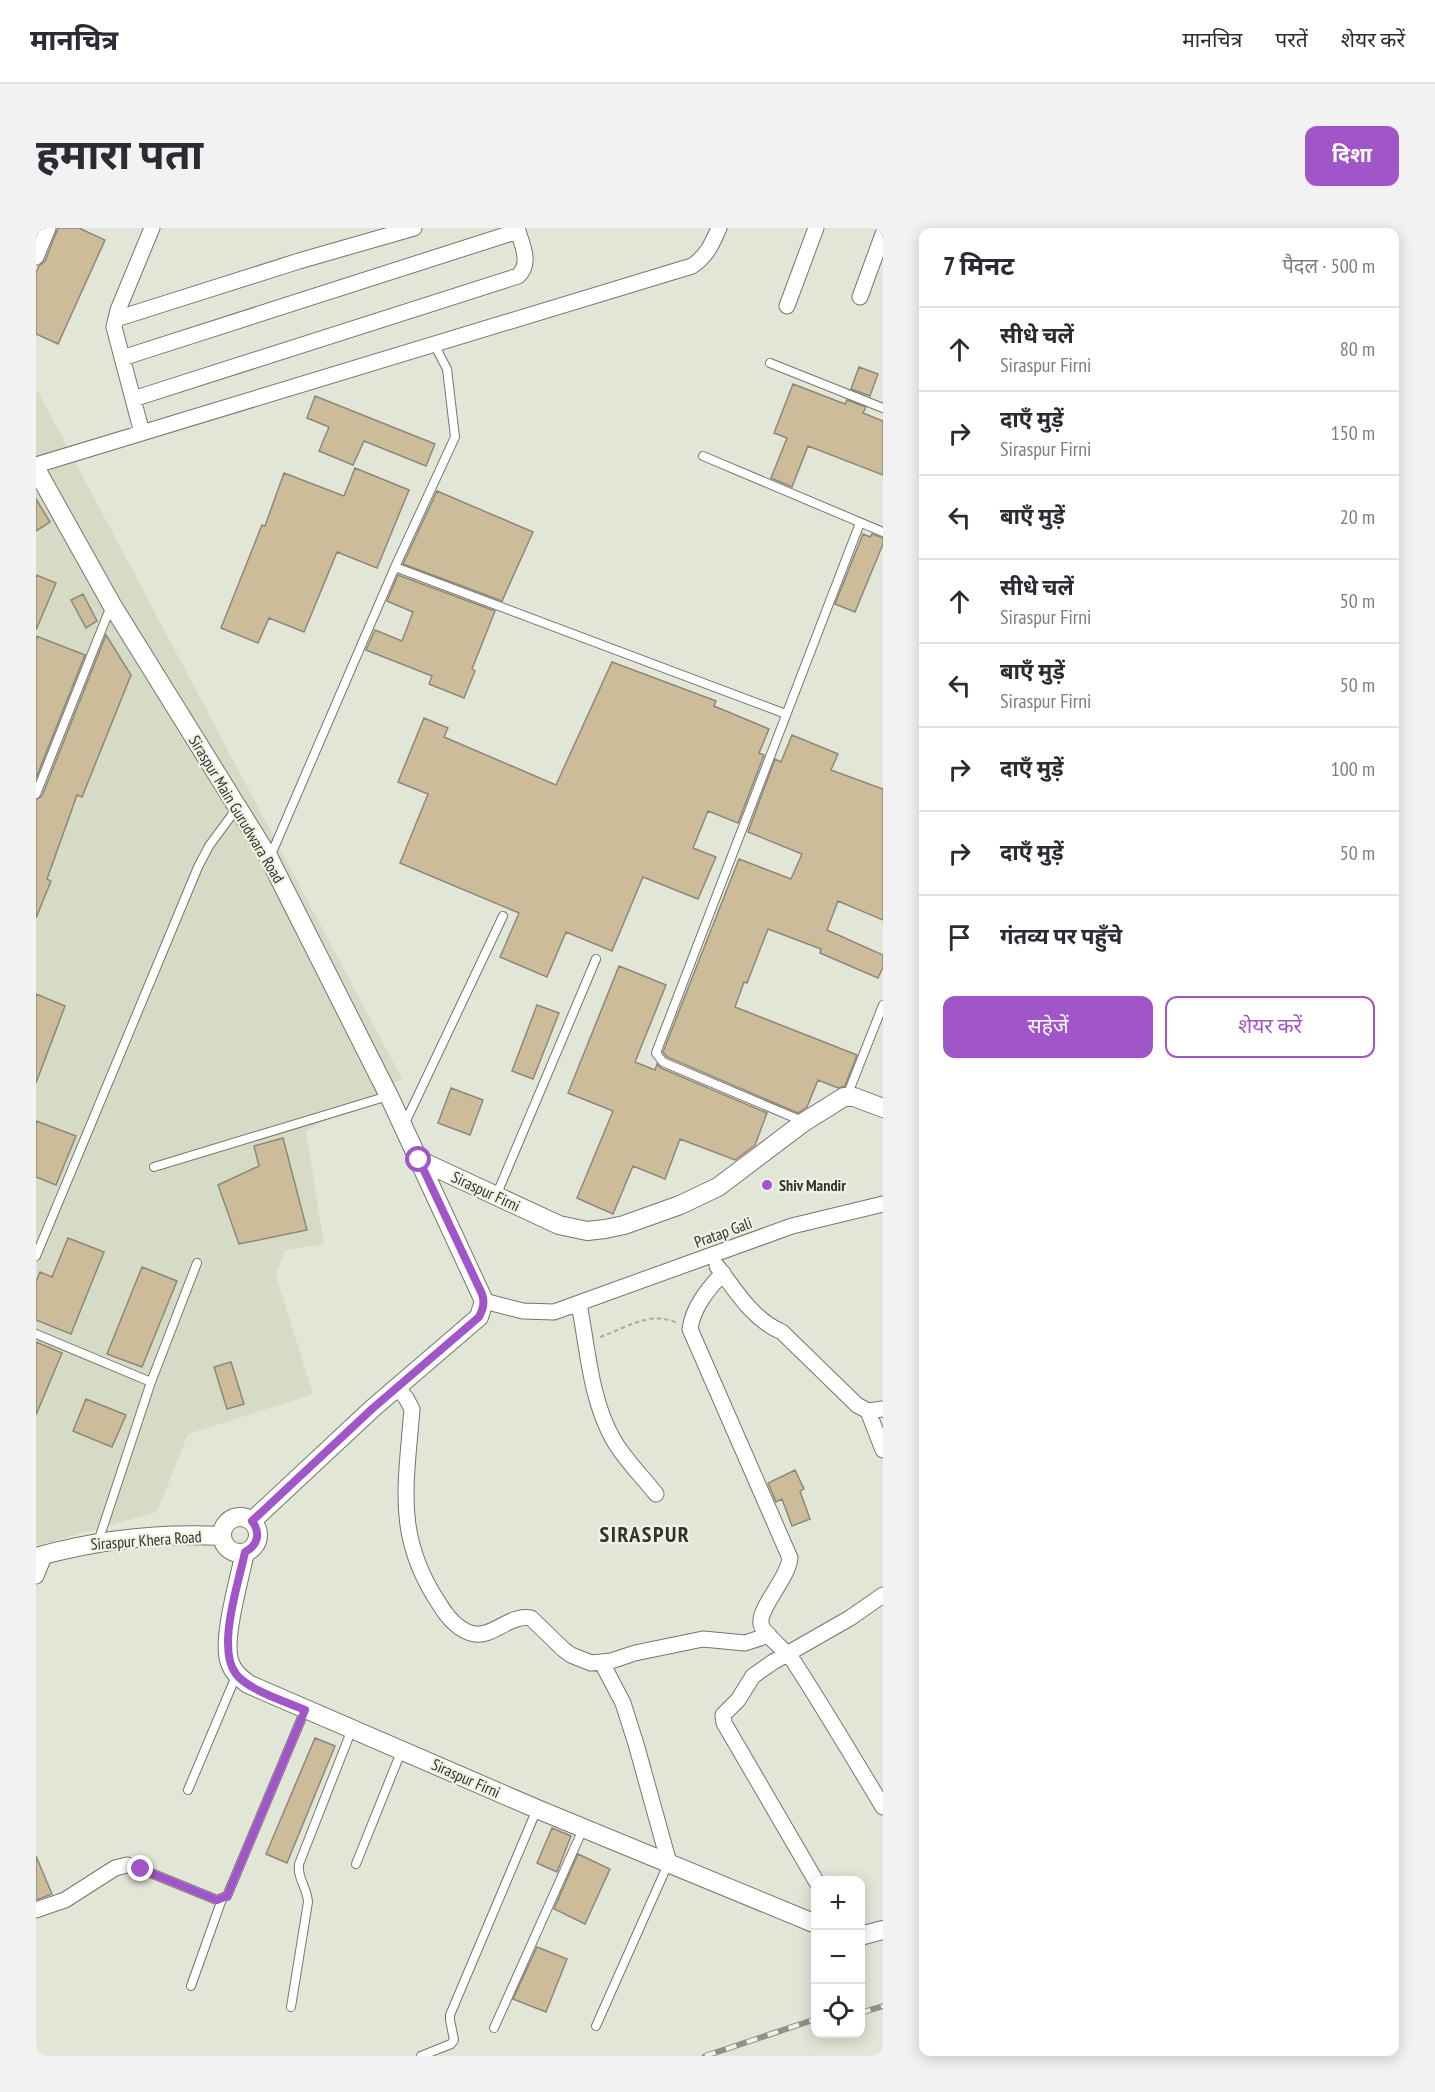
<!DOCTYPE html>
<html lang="hi">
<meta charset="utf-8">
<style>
:root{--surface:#fff;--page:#f2f2f3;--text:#2b2b33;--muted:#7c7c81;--line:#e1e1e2;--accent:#a055c8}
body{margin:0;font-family:"PT Sans Narrow","Noto Sans Devanagari",sans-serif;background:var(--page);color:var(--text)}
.controls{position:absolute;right:18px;bottom:18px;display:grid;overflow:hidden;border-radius:12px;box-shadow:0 3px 15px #0003}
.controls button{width:54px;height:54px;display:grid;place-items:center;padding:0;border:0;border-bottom:2px solid var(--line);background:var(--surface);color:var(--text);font:30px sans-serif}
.stop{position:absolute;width:18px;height:18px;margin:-14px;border:4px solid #a055c8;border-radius:50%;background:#fff}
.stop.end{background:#a055c8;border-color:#fff;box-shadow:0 2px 6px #0008}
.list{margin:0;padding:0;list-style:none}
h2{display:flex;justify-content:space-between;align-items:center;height:78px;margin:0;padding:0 24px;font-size:26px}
h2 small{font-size:20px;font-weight:400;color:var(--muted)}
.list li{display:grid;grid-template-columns:39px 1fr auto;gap:18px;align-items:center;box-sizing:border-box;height:84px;padding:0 24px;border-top:2px solid var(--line)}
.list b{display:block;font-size:22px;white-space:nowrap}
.list p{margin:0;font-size:20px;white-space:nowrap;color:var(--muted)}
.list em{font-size:20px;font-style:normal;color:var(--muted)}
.actions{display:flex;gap:12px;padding:18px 24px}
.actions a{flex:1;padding:14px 0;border:2px solid var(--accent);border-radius:12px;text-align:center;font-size:21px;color:var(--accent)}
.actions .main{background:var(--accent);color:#fff}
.icon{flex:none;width:33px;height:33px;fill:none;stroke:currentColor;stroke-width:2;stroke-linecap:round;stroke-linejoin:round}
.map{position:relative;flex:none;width:847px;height:1828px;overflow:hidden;border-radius:12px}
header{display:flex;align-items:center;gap:36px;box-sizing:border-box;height:84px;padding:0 30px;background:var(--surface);border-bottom:2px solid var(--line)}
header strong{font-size:28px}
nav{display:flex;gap:33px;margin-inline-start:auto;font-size:21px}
.intro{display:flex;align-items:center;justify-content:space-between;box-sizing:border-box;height:144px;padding:0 36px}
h1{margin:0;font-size:42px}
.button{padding:15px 27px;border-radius:12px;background:var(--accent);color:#fff;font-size:21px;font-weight:700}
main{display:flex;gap:36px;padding:0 36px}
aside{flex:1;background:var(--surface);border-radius:12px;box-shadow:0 3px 15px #0003}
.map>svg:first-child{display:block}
</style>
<header>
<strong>मानचित्र</strong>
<nav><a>मानचित्र</a><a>परतें</a><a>शेयर करें</a></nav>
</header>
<div class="intro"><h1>हमारा पता</h1><a class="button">दिशा</a></div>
<main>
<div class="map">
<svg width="847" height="1828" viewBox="0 0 847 1828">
<rect width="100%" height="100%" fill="#e2e6d7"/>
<path fill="#d5dbc5" d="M0,160L366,851L270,903L288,1016L249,1022L240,1048L277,1166L152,1206L121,1284L0,1318Z"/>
<path fill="#ccbc9a" stroke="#8e887b" stroke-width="1.5" d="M22,0H43L69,12L22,116L0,106V45L3,38L9,33Z
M823,139L842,146L834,168L815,161Z
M757,156L809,176L811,172L830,179L827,185L847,193V247L772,218L756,259L735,250L751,210L738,205Z
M279,168L399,216L390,238L328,213L317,237L283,223L293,199L271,190Z
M319,240L373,262L341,340L301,324L268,404L233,390L222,415L185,400L226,297L229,298L248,245L308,268Z
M401,263L497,304L466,373L367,336Z
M0,271L14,294L0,303Z
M827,306L834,309L836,306L847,310V316L819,384L799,376Z
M0,347L20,355L0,402Z
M362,347L459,383L436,441L439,443L428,470L393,456L396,448L330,422L339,402L366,413L377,384L351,373Z
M47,366L61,393L50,400L35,372Z
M70,407L95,447L46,569L41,567L11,651L15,653L0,690V572L6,568Z
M0,408L49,427L0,550Z
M576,434L680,473L678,478L733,501L723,525L728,527L702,595L672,583L657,620L680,629L662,671L607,649L576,723L530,704L511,749L464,729L483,685L364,635L392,566L362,554L388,490L412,500L408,509L520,557Z
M756,507L802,526L795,542L847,561V692L802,673L791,702L847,727V739L842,750L784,725L785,721L732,701L711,755L708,754L699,779L821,827L809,858L802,860L782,852L771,879L762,885L631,829L627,824L703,631L755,651L766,626L712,604L739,531L745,534Z
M583,738L630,757L599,834L619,842L621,836L625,840L731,885L719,917L699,932L644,911L629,951L597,938L577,986L541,970L577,883L532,865Z
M0,766L29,778L0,855Z
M501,777L523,785L497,851L476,843Z
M415,860L447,872L434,907L402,895Z
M0,893L40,908L20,957L0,949Z
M247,910L271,1002L203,1016L182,957L223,938L218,918Z
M32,1010L68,1024L35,1106L0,1092V1054L4,1044L16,1049Z
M106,1039L141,1053L106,1139L71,1126Z
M0,1114L26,1125L0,1187Z
M195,1134L208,1176L191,1181L178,1139Z
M50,1171L90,1187L76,1219L37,1203Z
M759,1242L768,1261L764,1263L774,1291L756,1298L746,1271L740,1274L732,1255Z
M279,1510L299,1518L251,1635L230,1626Z
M516,1600L535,1608L521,1644L501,1635Z
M542,1626L574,1641L549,1696L518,1681Z
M0,1628L16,1666L0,1672Z
M501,1719L531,1731L510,1784L477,1771Z"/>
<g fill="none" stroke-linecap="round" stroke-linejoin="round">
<g stroke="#74776a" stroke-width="10">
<path id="service" d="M734,135L847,180
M667,228L847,304
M359,339L750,486
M0,566L75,378
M234,629L359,339L419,209L411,141L398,116
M811,868L847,777
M766,893L627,834L620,825L824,295
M368,897L467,688
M118,939L352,868
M460,968L560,731
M0,1028L162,639L173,618L201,580
M0,1106L115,1154
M62,1314L115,1154L161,1035
M152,1562L200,1448
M320,1636L365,1524
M91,1637L105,1641L181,1672L191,1668L269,1482
M155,1758L186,1671
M255,1779L272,1674C271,1659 261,1650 263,1636L316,1501
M560,1798L632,1636
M458,1800L547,1601
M385,1828L415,1816L418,1812L414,1792V1787L501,1581"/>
</g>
<g stroke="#74776a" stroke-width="17">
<path id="minor" d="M0,29L12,0
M824,69L847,6
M751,78L780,0
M80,91L263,33L378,0
M86,130L482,3
M97,171L482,48C496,35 486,17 481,0
M106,205L78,99L82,82L116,0
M0,237L656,38C671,28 676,16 683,0
M681,1038C700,1063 717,1092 746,1104L821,1177L832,1183L847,1181
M687,1045C672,1061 657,1079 654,1101L754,1330C752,1351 722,1380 725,1396C727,1406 752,1424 758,1434C789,1482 818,1531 847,1579
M448,1073L487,1083L518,1084L756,998L847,976
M543,1076C552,1121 554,1170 577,1211C588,1231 606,1248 620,1266
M362,1160L370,1170L376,1181C370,1258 358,1309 404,1377C411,1389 424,1404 439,1406C457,1409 474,1386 495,1390L527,1421L535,1427L555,1435L575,1433L599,1425L667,1411L709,1415L733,1407
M832,1183L847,1222
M0,1348L9,1326
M566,1435L587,1475L600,1516L633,1635
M780,1653L688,1495L687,1487L702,1472L717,1448L737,1434L814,1390L847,1367
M0,1682L29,1672L79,1640L91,1637"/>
</g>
<g stroke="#74776a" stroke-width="20">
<path id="tertiary" d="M0,241L76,377L233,630L353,868L448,1073L443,1089L337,1180L216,1293
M383,932L523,997L551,1003L569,1001L588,997L644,977L682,959L768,894L808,869H818L847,880
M186 1307a18 18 0 1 1 36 0a18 18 0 1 1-36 0Z
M209,1324C204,1349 185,1413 194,1435C197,1444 204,1450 212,1456L501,1581L780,1696
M0,1329C61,1312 123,1305 186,1308
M824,1708L847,1702"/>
</g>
<path stroke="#a9aca0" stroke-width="2" stroke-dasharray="4.5 3" stroke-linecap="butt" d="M564,1109C590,1100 615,1082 641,1095"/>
<use href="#service" stroke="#fff" stroke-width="8"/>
<use href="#minor" stroke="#fff" stroke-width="15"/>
<use href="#tertiary" stroke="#fff" stroke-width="18"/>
<g stroke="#8f9287" stroke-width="6">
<path id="rail" d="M824,1785L847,1778
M669,1828L780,1791"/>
</g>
<use href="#rail" stroke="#eff3e4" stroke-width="4" stroke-dasharray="11" stroke-linecap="butt"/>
</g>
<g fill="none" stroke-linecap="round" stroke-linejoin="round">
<path stroke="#a055c8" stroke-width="8" d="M105,1641L181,1672L191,1668L269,1482C251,1474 212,1462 200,1446C180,1420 203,1354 209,1324C222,1317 225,1305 216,1293L337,1180L443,1089C447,1081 449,1075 446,1066L383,932"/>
</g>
<circle fill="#a055c8" stroke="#eff3e4" stroke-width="2" cx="731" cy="957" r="6"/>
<g text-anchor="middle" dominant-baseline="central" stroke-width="4.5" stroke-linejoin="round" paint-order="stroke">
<g font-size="16" fill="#31332d" stroke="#eff3e4">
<text transform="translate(201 581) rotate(59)">Siraspur Main Gurudwara Road</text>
<text transform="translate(450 963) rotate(25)">Siraspur Firni</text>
<text transform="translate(687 1004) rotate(-20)">Pratap Gali</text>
<text transform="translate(110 1312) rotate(-4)">Siraspur Khera Road</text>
<text transform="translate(430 1550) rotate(24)">Siraspur Firni</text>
</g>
<g font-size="16" font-weight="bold" fill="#31332d" stroke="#eff3e4" text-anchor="start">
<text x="743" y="957">Shiv Mandir</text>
</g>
<g font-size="22" font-weight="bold" letter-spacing="1.5" fill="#31332d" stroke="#eff3e4">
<text x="609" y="1306">SIRASPUR</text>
</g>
</g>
</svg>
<div class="controls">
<button>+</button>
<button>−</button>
<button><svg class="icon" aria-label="locate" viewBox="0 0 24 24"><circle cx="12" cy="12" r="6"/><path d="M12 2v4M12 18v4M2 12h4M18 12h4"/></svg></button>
</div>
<div class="stop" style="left:383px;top:932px"></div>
<div class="stop end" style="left:105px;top:1641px"></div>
</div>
<aside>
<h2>7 मिनट<small>पैदल · 500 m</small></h2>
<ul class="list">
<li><svg class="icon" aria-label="ahead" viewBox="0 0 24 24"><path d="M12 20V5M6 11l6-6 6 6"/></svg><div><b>सीधे चलें</b><p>Siraspur Firni</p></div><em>80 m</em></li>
<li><svg class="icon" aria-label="right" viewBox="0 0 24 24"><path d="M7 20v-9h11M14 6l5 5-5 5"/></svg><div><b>दाएँ मुड़ें</b><p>Siraspur Firni</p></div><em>150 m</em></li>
<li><svg class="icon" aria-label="left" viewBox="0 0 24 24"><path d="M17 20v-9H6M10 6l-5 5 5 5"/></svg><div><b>बाएँ मुड़ें</b></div><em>20 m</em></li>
<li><svg class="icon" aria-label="ahead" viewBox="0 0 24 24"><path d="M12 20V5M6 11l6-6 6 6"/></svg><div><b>सीधे चलें</b><p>Siraspur Firni</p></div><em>50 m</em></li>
<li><svg class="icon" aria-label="left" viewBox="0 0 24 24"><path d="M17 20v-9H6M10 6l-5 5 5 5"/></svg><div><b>बाएँ मुड़ें</b><p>Siraspur Firni</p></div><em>50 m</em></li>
<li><svg class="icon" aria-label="right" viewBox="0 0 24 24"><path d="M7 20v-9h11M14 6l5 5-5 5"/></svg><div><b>दाएँ मुड़ें</b></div><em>100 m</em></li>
<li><svg class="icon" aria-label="right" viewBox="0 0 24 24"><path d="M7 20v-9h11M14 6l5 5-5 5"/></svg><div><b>दाएँ मुड़ें</b></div><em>50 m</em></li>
<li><svg class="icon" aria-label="arrive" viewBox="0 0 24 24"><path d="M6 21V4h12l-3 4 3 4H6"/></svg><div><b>गंतव्य पर पहुँचे</b></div></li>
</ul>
<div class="actions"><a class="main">सहेजें</a><a>शेयर करें</a></div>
</aside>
</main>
